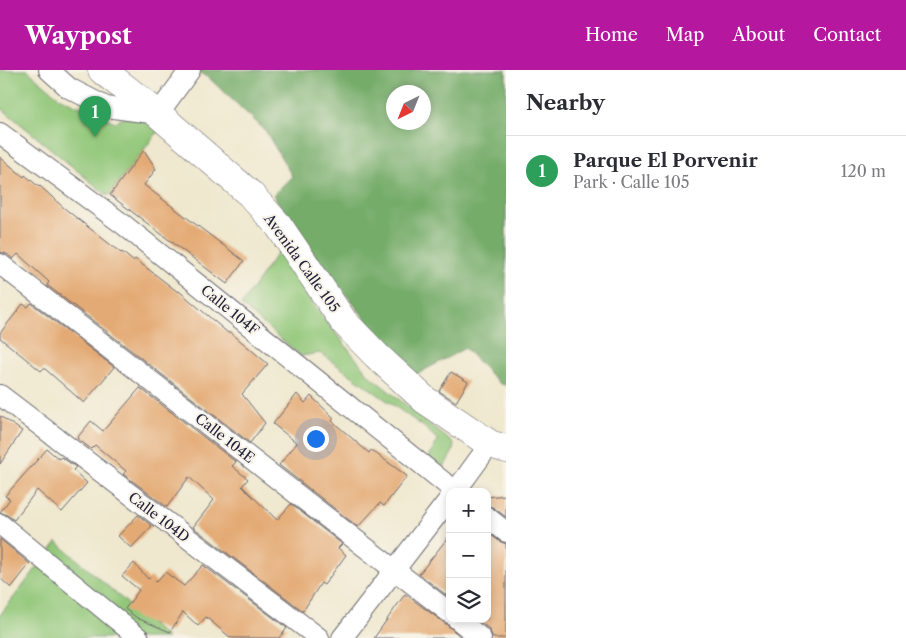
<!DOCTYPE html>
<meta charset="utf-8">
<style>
:root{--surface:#fff;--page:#f7f7f7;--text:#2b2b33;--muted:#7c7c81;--line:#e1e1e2;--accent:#b5179e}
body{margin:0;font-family:"Libre Caslon Text",serif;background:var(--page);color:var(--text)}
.controls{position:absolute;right:15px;bottom:15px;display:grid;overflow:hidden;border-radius:10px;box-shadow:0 2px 8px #0003}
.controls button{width:45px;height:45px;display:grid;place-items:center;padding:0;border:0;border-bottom:1px solid var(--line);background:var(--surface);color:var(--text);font:25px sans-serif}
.compass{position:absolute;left:386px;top:15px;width:45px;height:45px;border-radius:50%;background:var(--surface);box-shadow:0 2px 8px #0003;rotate:223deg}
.you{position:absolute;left:315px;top:368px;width:18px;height:18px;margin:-12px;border:4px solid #fff;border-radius:50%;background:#1a73e8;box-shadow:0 0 0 8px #1a73e833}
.badge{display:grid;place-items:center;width:32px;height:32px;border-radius:50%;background:var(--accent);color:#fff;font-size:16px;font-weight:700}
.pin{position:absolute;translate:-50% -41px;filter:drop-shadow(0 1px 2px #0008)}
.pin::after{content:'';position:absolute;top:26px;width:18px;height:15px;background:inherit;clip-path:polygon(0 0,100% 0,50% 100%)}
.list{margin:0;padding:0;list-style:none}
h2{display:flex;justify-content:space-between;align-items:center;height:65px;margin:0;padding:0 20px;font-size:21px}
h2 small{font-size:16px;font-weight:400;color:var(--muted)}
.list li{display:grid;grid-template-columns:32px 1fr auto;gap:15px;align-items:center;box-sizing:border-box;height:70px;padding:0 20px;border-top:1px solid var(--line)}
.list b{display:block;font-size:19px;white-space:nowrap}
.list p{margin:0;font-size:16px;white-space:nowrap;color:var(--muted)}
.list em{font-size:16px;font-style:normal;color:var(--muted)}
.icon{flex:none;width:28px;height:28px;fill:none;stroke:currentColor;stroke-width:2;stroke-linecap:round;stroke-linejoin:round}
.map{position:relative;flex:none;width:506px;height:568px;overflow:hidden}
header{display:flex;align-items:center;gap:30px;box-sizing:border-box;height:70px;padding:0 25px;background:var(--accent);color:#fff}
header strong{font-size:24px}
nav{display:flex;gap:28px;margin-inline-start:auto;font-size:18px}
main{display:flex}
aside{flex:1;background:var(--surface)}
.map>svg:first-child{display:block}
</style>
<header>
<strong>Waypost</strong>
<nav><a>Home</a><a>Map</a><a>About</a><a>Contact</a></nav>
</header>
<main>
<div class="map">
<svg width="506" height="568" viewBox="0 0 506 568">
<rect width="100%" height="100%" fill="#f7f3e8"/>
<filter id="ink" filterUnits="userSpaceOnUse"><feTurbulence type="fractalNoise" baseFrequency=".02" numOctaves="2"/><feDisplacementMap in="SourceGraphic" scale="10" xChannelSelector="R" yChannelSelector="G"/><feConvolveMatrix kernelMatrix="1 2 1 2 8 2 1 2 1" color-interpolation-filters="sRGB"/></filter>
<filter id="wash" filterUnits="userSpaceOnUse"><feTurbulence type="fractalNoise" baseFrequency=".0096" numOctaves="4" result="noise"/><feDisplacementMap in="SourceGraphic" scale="20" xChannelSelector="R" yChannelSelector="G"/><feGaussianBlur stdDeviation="1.12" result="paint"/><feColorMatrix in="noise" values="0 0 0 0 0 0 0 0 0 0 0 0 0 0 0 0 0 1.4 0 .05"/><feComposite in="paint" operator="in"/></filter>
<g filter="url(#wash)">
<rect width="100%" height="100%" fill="#efe8ce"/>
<path fill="#92c779" stroke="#5a745a" d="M0,0H27L60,28L115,52L127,47L164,54L108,126L0,37Z
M278,182L293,201L311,232L369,305L454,374L453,381L444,397L429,387L438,370L424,357L320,283L301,286L241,235Z
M57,472L167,568H0V545Z"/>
<path fill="#75ac69" stroke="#4c6752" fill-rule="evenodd" d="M195,0H506V315L500,314L465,278L412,307L315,186L273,125L292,106L265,60L210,9ZM393,22H423V52H393Z"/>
<g id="blocks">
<path fill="#e4aa75" d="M144,80L156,99L144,115L244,191L227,214L110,125Z
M0,87L24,107L25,105L39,117L40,116L64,138L121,183L122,182L133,191L135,189L178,222L179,221L228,263L230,262L268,294L242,324L265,353L250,373L47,215L49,212L18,184L13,189L7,184L0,182Z
M31,233L114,297L84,333L44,298L41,301L0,268V263L23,234L28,237Z
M451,302L468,312L456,332L439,321Z
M140,318L236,392L232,396L248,409L242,416L277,450L291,434L342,474L338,478L346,485L324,515L321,513L303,541L193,457L214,430L189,407L167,437L123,404L126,401L95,375L91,379L77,368L91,351L103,361Z
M297,324L305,333L311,326L334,348L332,351L369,383L371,380L407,406L384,436L380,433L358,457L279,395L297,373L273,354Z
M0,346L22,361L0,394Z
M47,379L59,389L61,387L76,397L73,400L87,413L62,442L37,420L14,450L7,445L0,442L10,429L5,426Z
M506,425V447L494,438L487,435V427Z
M138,445L152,456L131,478L118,466Z
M487,462L499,471L506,474V568H493L489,559L476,549H487Z
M450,465V528L419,504Z
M0,469L30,494L11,518L0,508Z
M134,493L148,509L151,507L156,512L165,502L184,516L203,495L287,558L279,568H231L206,547L198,556L183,542L170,562L137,548L125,539L139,520L122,506Z
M405,524L446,554L462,568H374Z"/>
</g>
</g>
<g filter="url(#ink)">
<use href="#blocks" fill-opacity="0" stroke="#6a676e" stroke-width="1"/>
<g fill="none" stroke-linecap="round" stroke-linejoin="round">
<g stroke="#6a676e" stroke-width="22">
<path id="minor" d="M49,0L69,18L106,37L158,44L190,0
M0,63L124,155L456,422
M0,194L450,543
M0,325L319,568
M455,422L490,374
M487,447L506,462
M0,454L139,568
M457,549L481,568
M342,568L450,428"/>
</g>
<g stroke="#6a676e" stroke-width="29">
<path id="secondary" d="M102,0L158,44L250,124L279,156L344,252L376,285L425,330L490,374L506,379"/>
</g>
<use href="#minor" stroke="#fff" stroke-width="20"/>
<use href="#secondary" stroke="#fff" stroke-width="28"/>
</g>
</g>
<g text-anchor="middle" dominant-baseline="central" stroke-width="4" stroke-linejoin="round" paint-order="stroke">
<g font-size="14" fill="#22223b" stroke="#f7f3e8">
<text transform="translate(302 193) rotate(54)">Avenida Calle 105</text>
<text transform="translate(230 240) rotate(39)">Calle 104F</text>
<text transform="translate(225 368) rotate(38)">Calle 104E</text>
<text transform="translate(159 447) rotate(37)">Calle 104D</text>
</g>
</g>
</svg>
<div class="controls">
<button>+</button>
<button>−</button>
<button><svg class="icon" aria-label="layers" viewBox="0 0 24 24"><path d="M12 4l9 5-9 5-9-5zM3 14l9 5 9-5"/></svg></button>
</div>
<svg class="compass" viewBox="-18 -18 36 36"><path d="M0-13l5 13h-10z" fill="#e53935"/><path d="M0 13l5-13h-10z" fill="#7c7c81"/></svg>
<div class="you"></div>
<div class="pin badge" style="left:95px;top:67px;background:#2e9e5b">1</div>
</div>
<aside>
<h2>Nearby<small></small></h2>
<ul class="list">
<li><span class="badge" style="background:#2e9e5b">1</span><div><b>Parque El Porvenir</b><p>Park · Calle 105</p></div><em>120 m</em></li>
</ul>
</aside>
</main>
